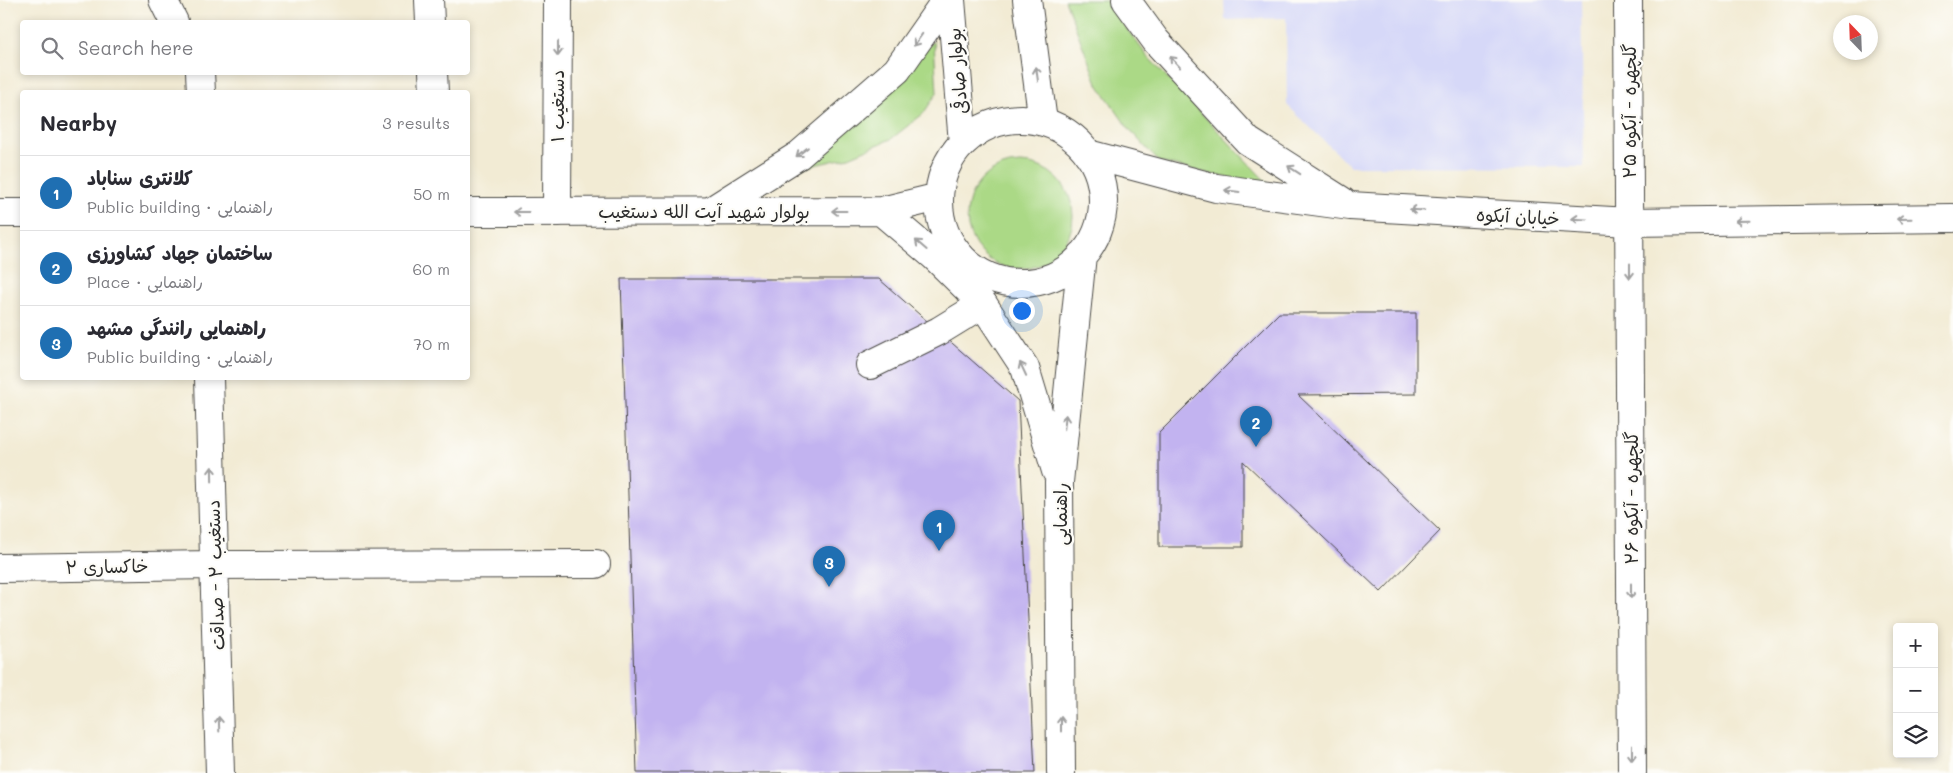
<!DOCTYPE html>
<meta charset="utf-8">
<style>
:root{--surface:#fff;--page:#f2f2f3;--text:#2b2b33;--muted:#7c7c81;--line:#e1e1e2;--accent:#1f6fb2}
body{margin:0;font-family:Mali,"Playpen Sans Arabic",sans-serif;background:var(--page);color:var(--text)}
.controls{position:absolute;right:15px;bottom:15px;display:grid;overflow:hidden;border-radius:5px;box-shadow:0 2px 8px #0003}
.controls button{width:45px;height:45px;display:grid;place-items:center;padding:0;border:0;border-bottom:1px solid var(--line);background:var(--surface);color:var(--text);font:25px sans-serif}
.compass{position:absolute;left:1833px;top:15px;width:45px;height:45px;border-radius:50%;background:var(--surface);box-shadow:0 2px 8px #0003;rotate:337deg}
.you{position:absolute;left:1021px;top:310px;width:18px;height:18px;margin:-12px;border:4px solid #fff;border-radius:50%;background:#1a73e8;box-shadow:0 0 0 8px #1a73e833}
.badge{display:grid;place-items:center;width:32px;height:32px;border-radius:50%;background:var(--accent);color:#fff;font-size:16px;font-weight:700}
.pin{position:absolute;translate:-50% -41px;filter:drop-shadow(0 1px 2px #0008)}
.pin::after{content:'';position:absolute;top:26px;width:18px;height:15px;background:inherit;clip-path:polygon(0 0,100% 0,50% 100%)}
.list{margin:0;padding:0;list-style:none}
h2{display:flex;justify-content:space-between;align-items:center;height:65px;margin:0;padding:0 20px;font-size:21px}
h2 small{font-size:16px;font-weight:400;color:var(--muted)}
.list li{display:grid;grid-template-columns:32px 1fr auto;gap:15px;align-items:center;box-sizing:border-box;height:75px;padding:0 20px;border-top:1px solid var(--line)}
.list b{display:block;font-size:19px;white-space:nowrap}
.list p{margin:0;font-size:16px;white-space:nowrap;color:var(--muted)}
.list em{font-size:16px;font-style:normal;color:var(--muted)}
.icon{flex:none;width:28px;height:28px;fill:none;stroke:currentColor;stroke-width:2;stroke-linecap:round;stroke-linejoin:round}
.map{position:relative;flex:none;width:1953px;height:773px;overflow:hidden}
.search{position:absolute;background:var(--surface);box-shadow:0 2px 8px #0003;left:20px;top:20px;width:450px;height:55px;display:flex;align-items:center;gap:12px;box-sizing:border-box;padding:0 18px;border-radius:5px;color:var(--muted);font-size:19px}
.panel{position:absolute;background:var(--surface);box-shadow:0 2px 8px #0003;left:20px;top:90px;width:450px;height:290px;border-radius:5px}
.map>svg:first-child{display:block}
</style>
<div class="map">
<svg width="1953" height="773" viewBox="0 0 1953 773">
<rect width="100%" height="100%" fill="#fdfcf7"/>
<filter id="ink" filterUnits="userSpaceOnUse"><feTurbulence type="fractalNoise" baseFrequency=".02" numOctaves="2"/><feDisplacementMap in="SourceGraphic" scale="10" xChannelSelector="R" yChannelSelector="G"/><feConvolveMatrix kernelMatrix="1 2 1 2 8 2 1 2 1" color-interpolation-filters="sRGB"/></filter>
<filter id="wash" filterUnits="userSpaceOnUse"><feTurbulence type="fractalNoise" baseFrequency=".0096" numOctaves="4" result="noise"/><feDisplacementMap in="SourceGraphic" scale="20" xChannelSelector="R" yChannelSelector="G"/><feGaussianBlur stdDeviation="1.12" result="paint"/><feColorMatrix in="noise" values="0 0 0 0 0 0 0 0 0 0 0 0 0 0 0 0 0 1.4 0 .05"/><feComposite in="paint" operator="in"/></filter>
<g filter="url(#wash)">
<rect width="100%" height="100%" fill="#f2ebd4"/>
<path fill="#d6d8f8" d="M1224,0H1581L1584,167L1350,166L1287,105L1286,18L1225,20Z"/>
<path fill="#abd986" stroke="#6b8258" d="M1065,0H1105L1148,57L1272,188L1159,162L1128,128L1097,83Z
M934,41L937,93L923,114L891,139L849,157L798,169L879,99Z
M967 216a53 53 0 1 1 106 0a53 53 0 1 1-106 0Z"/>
<g id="blocks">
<path fill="#c2b3f0" d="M621,279H879L1018,401L1035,773H637Z
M1279,313H1416V394L1298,395L1440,531L1381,592L1243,461V547H1159V433Z"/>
</g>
</g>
<g filter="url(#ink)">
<use href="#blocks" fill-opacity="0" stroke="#494844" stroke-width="1"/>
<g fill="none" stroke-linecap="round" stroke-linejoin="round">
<g stroke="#494844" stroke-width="30">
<path id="minor" d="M163,0L174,22
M429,0L430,22
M1628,0L1632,773
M200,72L201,92
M433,72L434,92
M557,212L558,0
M870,365L939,331L983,304
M209,378L220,773
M0,568L214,565L596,564"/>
</g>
<g stroke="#494844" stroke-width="30">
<path id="major" d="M951,0L963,143
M1027,0L1043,122
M1126,0L1156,41L1248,141L1342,201
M939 201a82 82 0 1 1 164 0a82 82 0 1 1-164 0Z
M1088,154L1216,188L1350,206L1629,222L1953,218
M881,211L934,256L983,304L1025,368L1056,471
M468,212L881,211L939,197
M709,212L799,155L897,70L946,0
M0,213H22
M1061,773L1059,482L1082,255"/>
</g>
<use href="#minor" stroke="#fff" stroke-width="28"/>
<use href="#major" stroke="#fff" stroke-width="28"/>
</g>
<defs><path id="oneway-shaft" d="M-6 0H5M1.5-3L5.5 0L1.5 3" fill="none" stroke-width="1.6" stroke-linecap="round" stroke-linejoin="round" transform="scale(1.25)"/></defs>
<g stroke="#a0a0a0">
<use href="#oneway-shaft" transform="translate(918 40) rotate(125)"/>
<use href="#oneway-shaft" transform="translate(558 49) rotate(90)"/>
<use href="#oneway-shaft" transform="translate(1175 62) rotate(-133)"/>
<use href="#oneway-shaft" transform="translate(1037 74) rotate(-98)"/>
<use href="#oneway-shaft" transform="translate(802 152) rotate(142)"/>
<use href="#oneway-shaft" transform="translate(1294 170) rotate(-147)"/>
<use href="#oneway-shaft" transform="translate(1232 191) rotate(-173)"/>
<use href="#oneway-shaft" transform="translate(1417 210) rotate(-177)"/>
<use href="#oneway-shaft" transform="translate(839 211) rotate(180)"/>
<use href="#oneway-shaft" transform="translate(521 212) rotate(180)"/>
<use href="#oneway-shaft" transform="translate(1579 219) rotate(-177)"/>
<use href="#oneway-shaft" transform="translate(1904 219) rotate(179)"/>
<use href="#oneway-shaft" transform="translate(1742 221) rotate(179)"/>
<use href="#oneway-shaft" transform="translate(921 245) rotate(-139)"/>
<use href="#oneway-shaft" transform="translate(1630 271) rotate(90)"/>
<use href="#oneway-shaft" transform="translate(1023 369) rotate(-115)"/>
<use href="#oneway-shaft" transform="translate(1065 422) rotate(-84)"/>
<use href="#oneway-shaft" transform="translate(212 474) rotate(-91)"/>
<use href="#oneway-shaft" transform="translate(1631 591) rotate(90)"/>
<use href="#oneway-shaft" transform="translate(219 724) rotate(-92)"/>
<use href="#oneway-shaft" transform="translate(1061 724) rotate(-90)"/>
<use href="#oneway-shaft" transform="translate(1632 753) rotate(90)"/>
</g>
</g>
<g text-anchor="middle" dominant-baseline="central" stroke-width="4.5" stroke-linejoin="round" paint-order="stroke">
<g font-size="18" fill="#2b2b2b" stroke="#fdfcf7">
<text transform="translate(957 71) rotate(-95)">بولوار صادقی</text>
<text transform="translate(557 106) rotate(-90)">دستغیب ۱</text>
<text transform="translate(1629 111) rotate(-90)">گلچهره - آبکوه ۲۵</text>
<text x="704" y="211">بولوار شهید آیت الله دستغیب</text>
<text transform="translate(1518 216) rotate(3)">خیابان آبکوه</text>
<text transform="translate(1631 498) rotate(-90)">گلچهره - آبکوه ۲۶</text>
<text transform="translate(1060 514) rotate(-90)">راهنمایی</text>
<text transform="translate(107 566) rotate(-1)">خاکساری ۲</text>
<text transform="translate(215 575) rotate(-92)">دستغیب ۲ - صداقت</text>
</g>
</g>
</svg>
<div class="controls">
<button>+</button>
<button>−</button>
<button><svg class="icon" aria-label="layers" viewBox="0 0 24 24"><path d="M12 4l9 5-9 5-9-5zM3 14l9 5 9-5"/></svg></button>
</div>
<svg class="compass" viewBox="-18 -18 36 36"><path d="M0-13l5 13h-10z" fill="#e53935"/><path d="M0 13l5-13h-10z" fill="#7c7c81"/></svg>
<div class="you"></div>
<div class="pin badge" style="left:939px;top:551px">1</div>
<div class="pin badge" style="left:1256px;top:447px">2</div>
<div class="pin badge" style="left:829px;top:587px">3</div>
<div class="search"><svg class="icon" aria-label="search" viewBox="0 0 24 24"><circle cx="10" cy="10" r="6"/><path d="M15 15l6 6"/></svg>Search here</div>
<section class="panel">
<h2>Nearby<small>3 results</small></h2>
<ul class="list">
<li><span class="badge">1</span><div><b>کلانتری سناباد</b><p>Public building · راهنمایی</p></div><em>50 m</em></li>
<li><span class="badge">2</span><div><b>ساختمان جهاد کشاورزی</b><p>Place · راهنمایی</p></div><em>60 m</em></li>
<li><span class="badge">3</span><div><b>راهنمایی رانندگی مشهد</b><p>Public building · راهنمایی</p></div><em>70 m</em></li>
</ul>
</section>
</div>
